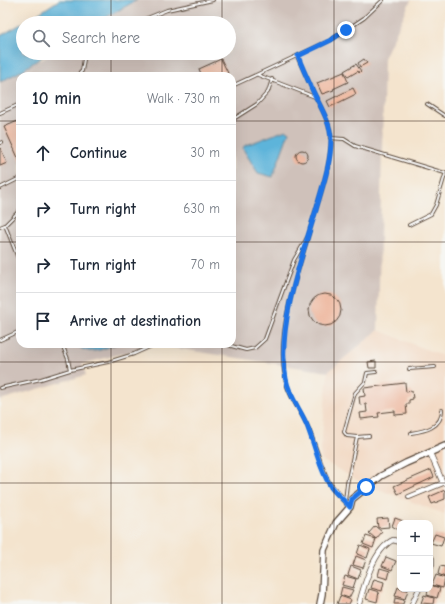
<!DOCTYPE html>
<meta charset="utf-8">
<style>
:root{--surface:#fff;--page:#f2f2f3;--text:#1f2937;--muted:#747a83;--line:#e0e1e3}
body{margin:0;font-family:"Comic Neue",sans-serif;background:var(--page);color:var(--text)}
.controls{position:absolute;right:12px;bottom:12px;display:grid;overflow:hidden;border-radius:8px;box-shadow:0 4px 16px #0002}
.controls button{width:36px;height:36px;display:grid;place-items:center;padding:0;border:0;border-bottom:1px solid var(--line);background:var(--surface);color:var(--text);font:20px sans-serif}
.stop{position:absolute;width:12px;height:12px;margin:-9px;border:3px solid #1a73e8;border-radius:50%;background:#fff}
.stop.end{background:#1a73e8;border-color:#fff;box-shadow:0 1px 4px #0008}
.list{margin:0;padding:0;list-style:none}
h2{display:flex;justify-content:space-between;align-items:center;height:52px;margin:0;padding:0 16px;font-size:17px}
h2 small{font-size:13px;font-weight:400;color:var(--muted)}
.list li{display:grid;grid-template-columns:26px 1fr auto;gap:12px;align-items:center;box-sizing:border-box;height:56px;padding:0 16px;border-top:1px solid var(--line)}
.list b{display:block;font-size:15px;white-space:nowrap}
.list em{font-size:13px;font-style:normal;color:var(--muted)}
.icon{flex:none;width:22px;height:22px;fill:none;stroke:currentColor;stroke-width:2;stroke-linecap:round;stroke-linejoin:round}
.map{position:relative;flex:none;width:445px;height:604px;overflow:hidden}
.search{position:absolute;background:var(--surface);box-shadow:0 4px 16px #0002;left:16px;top:16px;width:220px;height:44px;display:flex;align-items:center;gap:10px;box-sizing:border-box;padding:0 14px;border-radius:22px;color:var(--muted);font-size:15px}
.panel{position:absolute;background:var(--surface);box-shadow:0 4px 16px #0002;left:16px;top:72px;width:220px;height:276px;border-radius:12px}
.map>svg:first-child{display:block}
</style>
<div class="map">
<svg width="445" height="604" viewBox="0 0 445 604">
<rect width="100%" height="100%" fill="#f6f6f2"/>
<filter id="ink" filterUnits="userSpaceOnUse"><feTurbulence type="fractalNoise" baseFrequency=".025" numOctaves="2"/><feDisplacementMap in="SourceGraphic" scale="8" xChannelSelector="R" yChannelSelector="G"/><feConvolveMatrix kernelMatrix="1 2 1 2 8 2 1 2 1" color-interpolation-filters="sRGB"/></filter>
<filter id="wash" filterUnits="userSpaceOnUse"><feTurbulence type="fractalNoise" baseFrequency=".012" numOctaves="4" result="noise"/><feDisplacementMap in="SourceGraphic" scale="16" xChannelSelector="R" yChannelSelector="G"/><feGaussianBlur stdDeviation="0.9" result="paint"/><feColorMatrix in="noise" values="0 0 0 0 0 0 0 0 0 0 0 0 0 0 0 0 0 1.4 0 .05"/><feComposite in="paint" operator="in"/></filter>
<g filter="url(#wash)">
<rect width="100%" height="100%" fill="#f4e4ce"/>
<path fill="#f2d5be" d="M378,330L445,357V514L364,484L320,459L328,372Z"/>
<path fill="#cfc1ba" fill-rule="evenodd" d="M117,0H411L384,58L378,330L328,372L155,345L82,364L86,375L0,400V71L4,67L42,60L51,53H229V23H87ZM20,76H232V344H20Z"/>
<path fill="#5db4da" stroke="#4c6f7c" d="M59,0H137L96,23H24Z
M23,23V53H48L21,71L0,82V36Z
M286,130L289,132L273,176V177L258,173L243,149L244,146Z
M74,344H116C108,347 93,354 85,350C80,349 78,345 74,344Z"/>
<g id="blocks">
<path fill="#edb399" d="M221,59L228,73L222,76H202L199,69Z
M364,59L367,63L360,67L358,63Z
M356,64L361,71L359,73L358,71L348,77L344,71Z
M344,72L348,82L333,89L334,90L322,94L317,83Z
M353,88L356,94L330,107L327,101Z
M20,120V162L4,127Z
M0,147L7,163L0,166Z
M296 156a6 6 0 1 1 12 0a6 6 0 1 1-12 0Z
M309 310a16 16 0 1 1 32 0a16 16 0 1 1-32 0Z
M376,361V368H369L368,362Z
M405,383L406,392L412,391L413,399L409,400V404H406L407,414L395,415V411L378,413L379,417L361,419L360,413L367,412L366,404L360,405L359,397L365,396L364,388Z
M431,470L434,477L398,494L394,486Z
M445,490V499L432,504L429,497Z
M388,518L389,527L378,528L377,519Z
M395,518L403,521L402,523H400V531L392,526Z
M375,526L382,532L376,539L369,533Z
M435,534L444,537L441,546L431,543Z
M366,536L376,539L373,548L363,544Z
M360,545L370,549L367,558L357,554Z
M356,556L366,560L363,568L353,565Z
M386,557L396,561L392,570L382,566Z
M351,566L361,570L358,579L348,575Z
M440,566L445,567V577L438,574Z
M380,568L390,571L388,579L378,576Z
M436,575L445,578L443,588L432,585Z
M345,576L356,579L353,588L342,585Z
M374,579L384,582L382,591L371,588Z
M430,585L440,588L437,598L427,595L428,589H430Z
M342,587L353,590L349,598L340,595Z
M398,587L400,589L408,590L405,599L395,596Z
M369,589L379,592L377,602L366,599Z
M424,595L434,598L433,604L421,603Z
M340,596L351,600L349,604H337Z
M395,598L404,600L403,604H394Z"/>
</g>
</g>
<g filter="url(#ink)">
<use href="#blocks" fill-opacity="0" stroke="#574638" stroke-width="1"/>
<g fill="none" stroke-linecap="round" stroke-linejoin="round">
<g stroke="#574638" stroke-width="4">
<path id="service" d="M135,23L167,10L213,0
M297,56C302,67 307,78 312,89C319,105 331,122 331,140C330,170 319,198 311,226C298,274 273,336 287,386C292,401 302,413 308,427C316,446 321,467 331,486
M258,75L315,97
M77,76L82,71L85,53
M232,86L331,40L364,18L383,0
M427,104L445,116
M0,113L20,104
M232,120L257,104L268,92L272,79
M330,138L344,139L355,146L445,173
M0,143L2,142
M0,188L20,178
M20,210L5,225L20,263
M409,225L431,214L436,205L445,175
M0,227L5,225
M0,340L20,331
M62,344L68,359L70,370
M224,344L246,350L255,348L265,339L294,260L307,238
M409,369L435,367
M0,388L41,379L70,370L108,362L134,354L156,344
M411,433C424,431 442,428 442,410
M357,437L347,436L344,432L355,393L365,382L367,373L376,372
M345,501L347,484L357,437L369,436"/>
</g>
<g stroke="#574638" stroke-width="6">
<path id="minor" d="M332,487L350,507
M409,497L443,483L430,453
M430,556L432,559V564L430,568
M359,604C364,585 374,549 393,540L400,542
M412,604L419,589"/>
</g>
<g stroke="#574638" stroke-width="8">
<path id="tertiary" d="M320,604L322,594L324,550L336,523L350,507L352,499L381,476L406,463L445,446"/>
</g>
<use href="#service" stroke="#fff" stroke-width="2"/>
<use href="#minor" stroke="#fff" stroke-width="4.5"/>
<use href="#tertiary" stroke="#fff" stroke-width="5.5"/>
</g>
</g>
<g fill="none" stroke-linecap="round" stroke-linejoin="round" filter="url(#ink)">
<path stroke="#1a73e8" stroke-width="5" d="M346,30L331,40L298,56C302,67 307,78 312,89C319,105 331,122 331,140C331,164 322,187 316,210C301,259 276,329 286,379C289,397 302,411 308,428C315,446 320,471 331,487C336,494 344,500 350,507L352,499L366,487"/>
</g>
<path fill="none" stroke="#3b2a1e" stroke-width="1" stroke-opacity="0.55" d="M111,0V23M222,0V23M334,0V604M111,53V76M222,53V76M0,121H20M232,121H445M0,242H20M232,242H445M111,344V604M222,344V604M0,362H445M0,483H445"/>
</svg>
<div class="controls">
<button>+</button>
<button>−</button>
</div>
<div class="stop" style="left:366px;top:487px"></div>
<div class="stop end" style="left:346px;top:30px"></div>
<div class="search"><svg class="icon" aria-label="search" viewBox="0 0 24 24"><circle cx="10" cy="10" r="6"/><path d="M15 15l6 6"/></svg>Search here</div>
<section class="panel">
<h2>10 min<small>Walk · 730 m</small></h2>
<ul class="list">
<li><svg class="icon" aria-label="ahead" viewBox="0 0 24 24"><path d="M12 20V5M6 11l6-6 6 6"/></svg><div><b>Continue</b></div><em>30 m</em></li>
<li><svg class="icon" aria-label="right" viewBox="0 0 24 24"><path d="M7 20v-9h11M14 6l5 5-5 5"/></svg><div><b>Turn right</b></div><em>630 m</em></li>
<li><svg class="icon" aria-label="right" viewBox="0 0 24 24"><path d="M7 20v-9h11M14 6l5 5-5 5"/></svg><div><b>Turn right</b></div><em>70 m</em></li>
<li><svg class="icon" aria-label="arrive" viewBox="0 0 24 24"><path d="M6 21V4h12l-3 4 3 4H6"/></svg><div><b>Arrive at destination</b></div></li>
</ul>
</section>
</div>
